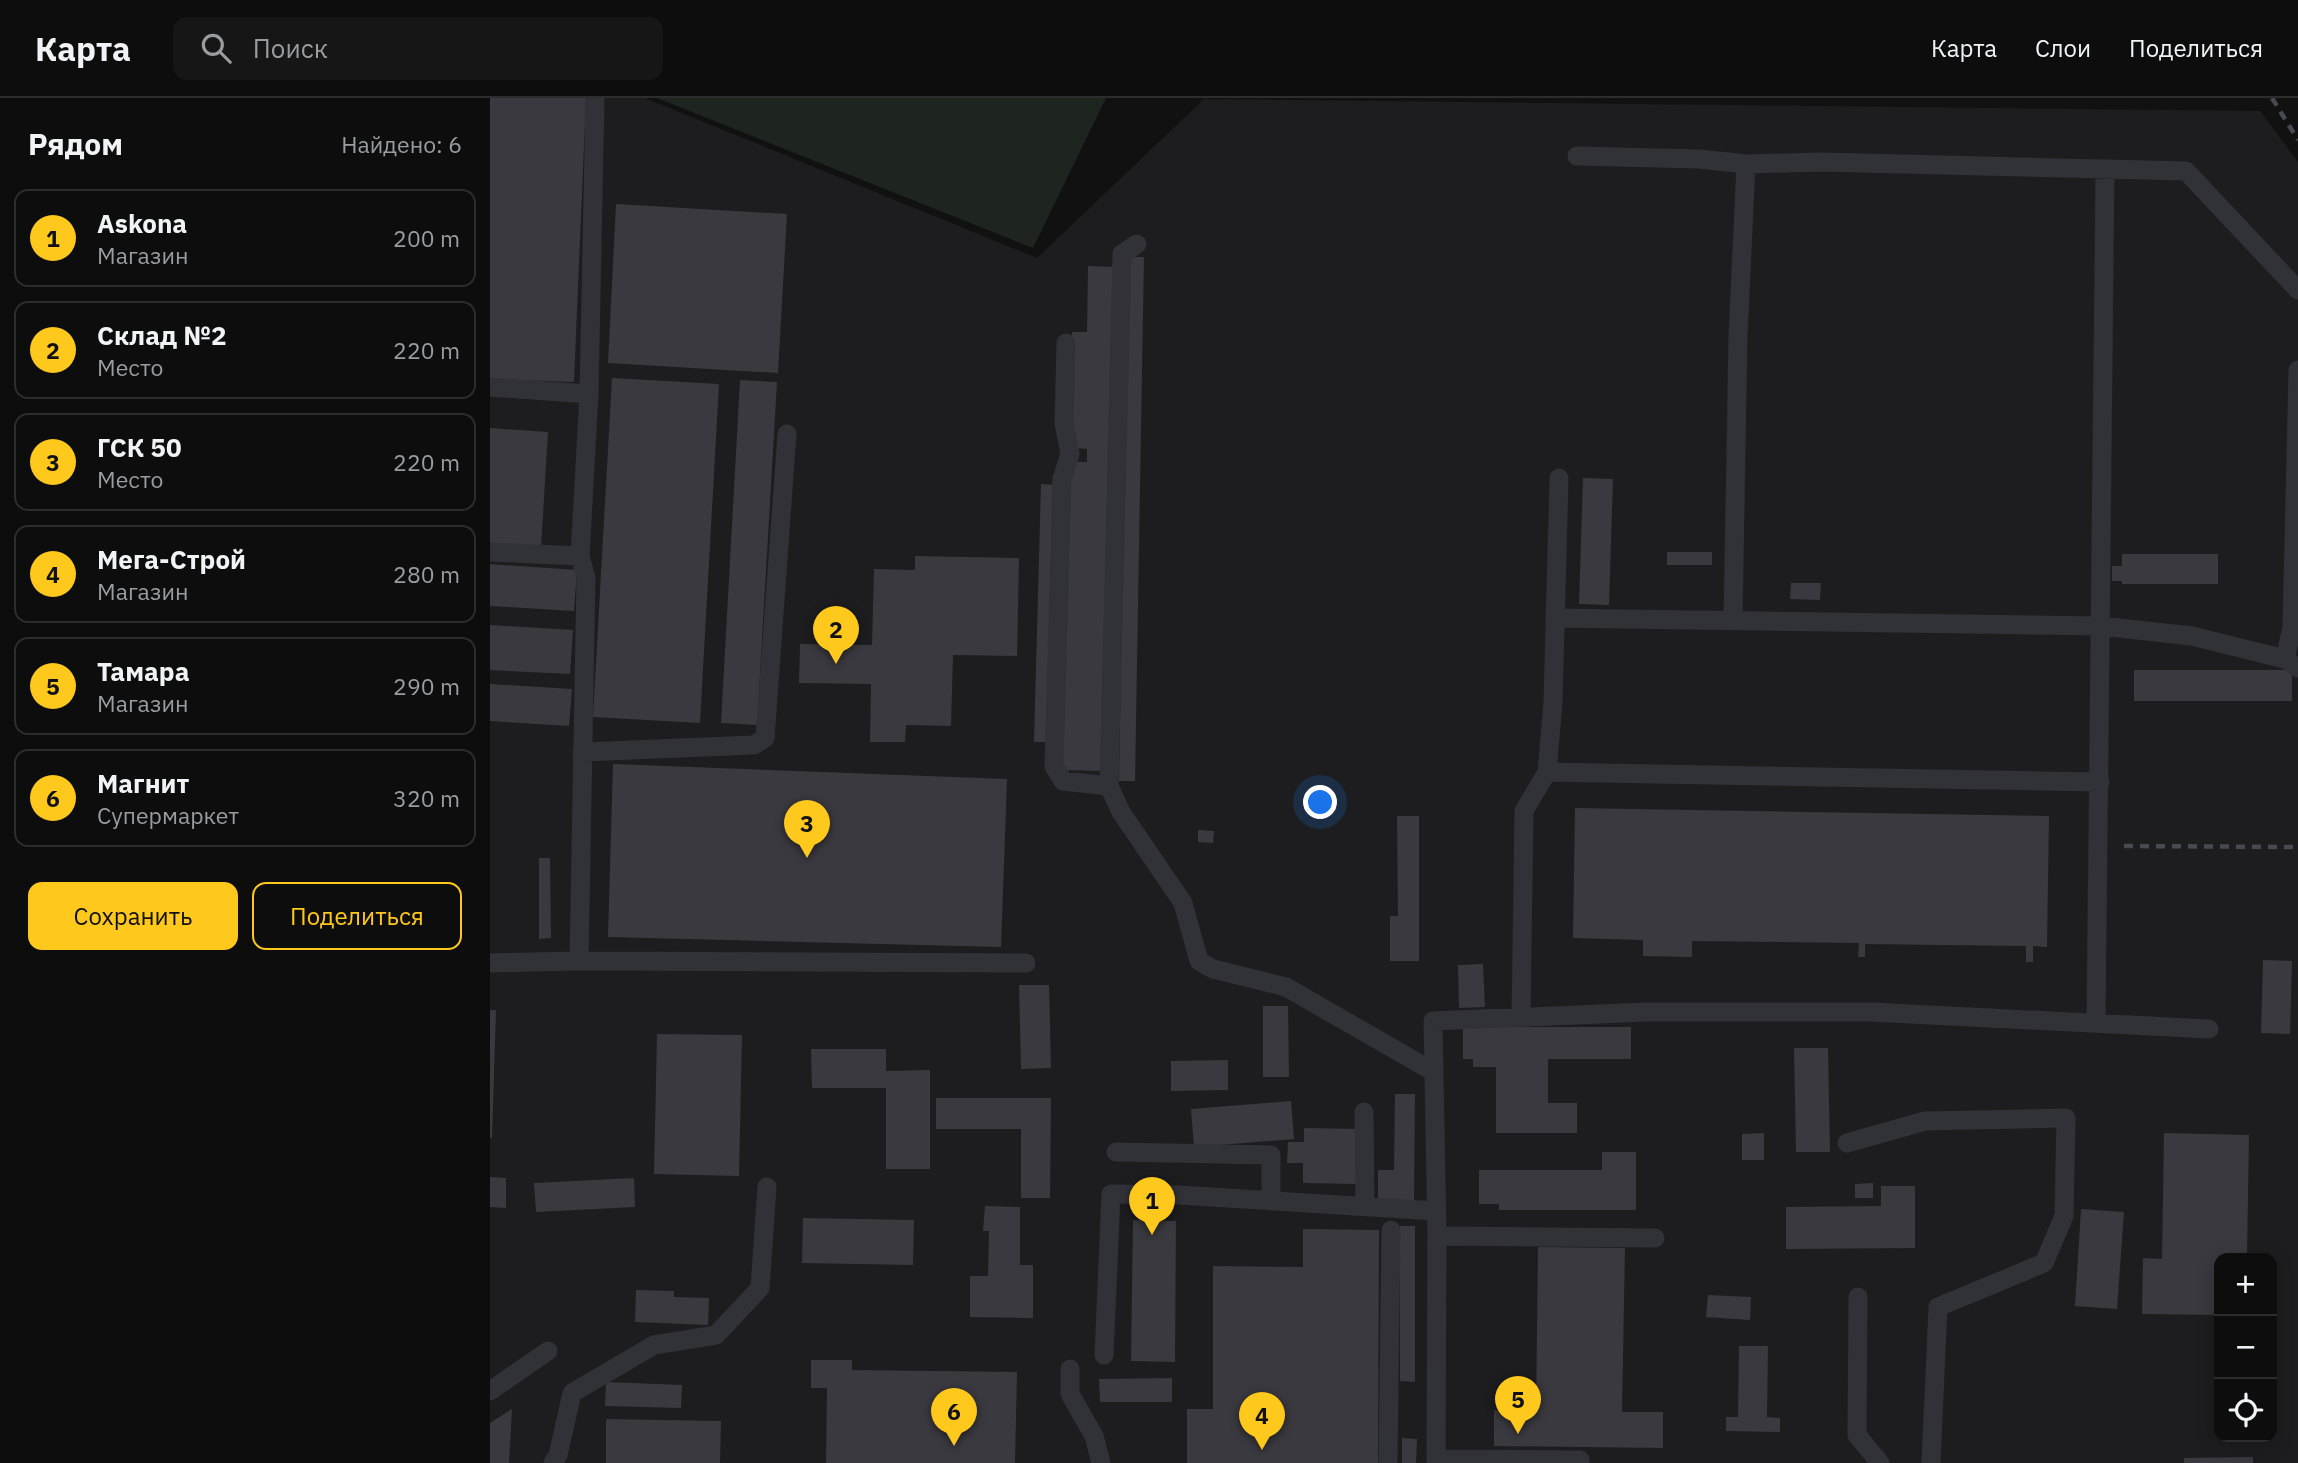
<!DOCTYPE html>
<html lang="ru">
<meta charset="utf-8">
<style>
:root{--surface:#0d0d0e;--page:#161617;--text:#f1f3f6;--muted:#9a9c9e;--line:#2d2d2e;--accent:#ffc81c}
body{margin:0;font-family:"IBM Plex Sans",sans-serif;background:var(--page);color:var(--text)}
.controls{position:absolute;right:21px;bottom:21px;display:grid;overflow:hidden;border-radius:14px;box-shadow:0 4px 18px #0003}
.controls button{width:63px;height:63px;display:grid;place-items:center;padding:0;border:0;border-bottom:2px solid var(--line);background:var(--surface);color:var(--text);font:35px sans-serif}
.you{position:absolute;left:831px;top:705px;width:24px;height:24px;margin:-18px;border:5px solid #fff;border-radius:50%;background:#1a73e8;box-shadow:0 0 0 10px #1a73e833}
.badge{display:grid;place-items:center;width:46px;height:46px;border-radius:50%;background:var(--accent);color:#111;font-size:23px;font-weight:700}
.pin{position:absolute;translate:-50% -58px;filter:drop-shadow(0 2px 4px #0008)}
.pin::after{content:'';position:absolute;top:37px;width:24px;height:21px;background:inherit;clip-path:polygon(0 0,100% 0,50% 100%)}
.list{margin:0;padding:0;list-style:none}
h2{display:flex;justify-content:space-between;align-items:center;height:91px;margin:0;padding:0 28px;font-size:30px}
h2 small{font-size:23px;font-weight:400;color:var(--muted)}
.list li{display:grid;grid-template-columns:46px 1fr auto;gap:21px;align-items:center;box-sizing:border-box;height:98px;margin:0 14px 14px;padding:0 14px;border:2px solid var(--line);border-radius:14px}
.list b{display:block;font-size:26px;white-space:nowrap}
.list p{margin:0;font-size:23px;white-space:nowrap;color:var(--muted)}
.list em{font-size:23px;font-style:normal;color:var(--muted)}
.actions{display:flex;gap:14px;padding:21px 28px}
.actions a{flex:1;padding:16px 0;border:2px solid var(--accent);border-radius:14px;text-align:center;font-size:24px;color:var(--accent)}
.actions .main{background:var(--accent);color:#111}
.icon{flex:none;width:38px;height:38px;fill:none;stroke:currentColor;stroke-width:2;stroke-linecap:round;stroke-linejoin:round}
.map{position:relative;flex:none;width:1808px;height:1365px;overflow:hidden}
header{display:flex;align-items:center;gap:42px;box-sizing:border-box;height:98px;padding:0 35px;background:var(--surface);border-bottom:2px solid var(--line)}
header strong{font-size:33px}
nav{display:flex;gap:38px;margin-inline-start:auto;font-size:24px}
.search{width:490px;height:63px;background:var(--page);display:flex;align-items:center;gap:18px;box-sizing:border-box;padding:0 24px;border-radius:14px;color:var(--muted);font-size:26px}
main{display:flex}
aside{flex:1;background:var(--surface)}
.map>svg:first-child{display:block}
</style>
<header>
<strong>Карта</strong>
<div class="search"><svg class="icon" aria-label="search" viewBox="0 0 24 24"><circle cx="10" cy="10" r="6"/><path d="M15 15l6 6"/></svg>Поиск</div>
<nav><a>Карта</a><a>Слои</a><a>Поделиться</a></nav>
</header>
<main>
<aside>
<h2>Рядом<small>Найдено: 6</small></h2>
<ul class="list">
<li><span class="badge">1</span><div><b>Askona</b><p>Магазин</p></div><em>200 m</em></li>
<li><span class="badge">2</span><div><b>Склад №2</b><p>Место</p></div><em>220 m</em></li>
<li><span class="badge">3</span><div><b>ГСК 50</b><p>Место</p></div><em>220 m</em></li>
<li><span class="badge">4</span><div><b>Мега-Строй</b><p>Магазин</p></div><em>280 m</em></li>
<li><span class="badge">5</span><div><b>Тамара</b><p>Магазин</p></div><em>290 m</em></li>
<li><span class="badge">6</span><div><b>Магнит</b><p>Супермаркет</p></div><em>320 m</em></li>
</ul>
<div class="actions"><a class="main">Сохранить</a><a>Поделиться</a></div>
</aside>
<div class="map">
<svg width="1808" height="1365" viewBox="0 0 1808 1365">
<rect width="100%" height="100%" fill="#111112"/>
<path fill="#1d1d1f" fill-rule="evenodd" d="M0,0H155L547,160L714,1L1770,13L1808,64V1365H0ZM1729,1160H1782V1339H1729Z"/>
<path fill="#1d251e" d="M167,0H616L543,150Z"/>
<path fill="#3a393f" d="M0,0H96L84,284L0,281Z
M126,106L297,116L288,275L118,265Z
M638,159H654L645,683H629Z
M598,168L625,169L613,673L571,672L578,375L586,364H597V351L586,350L579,333L582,234H597Z
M122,280L229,286L210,625L103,619Z
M250,282L287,284L267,627L231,625Z
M0,330L58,334L51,449L0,447Z
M1093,380L1123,381L1119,507L1089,506Z
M551,386L565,387L558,644H544Z
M1177,454H1222V467H1177Z
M1632,456H1728V486H1632V483H1622V468H1632Z
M425,458L529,460L527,558L463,557L461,628L416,627L415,644H380L381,586L309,585L310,546L382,547L384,471L425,472Z
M0,466L87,472L84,513L0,508Z
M1301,485H1331L1330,502L1300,501Z
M0,527L83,532L80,576L0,572Z
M1644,572H1802V603H1644Z
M0,586L82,591L79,628L0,623Z
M123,666L517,681L511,849L118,839Z
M1085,710L1559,718L1557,849L1543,848V864H1536V848L1375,846V859H1368L1369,845L1202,843V859L1153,858V842L1083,840Z
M907,718H929V863H900V818H908Z
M708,732L724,733L723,745L708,744Z
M49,760H60L61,840L49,841Z
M1773,862L1802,863L1800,936L1771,935Z
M993,866L995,909L969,910L968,867Z
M529,887H559L561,970L531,971Z
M773,908H798L799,979H773Z
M0,912H6L2,1040H0Z
M973,929H1141V961H1058V1005H1087V1035H1006V969H983V961H973Z
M167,936L252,937L249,1078L164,1076Z
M1304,950H1338L1340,1054H1306Z
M321,951H396V973L440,972V1071H396V990H322Z
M738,962V992L681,993V963Z
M905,996H925L924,1102H888V1072H904Z
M446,1000H561L560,1100H531V1031H446Z
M801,1003L804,1041L704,1049L701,1011Z
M814,1030L868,1031V1086L813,1085V1065H797L798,1044H814Z
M1274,1035V1062H1252V1036Z
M1674,1035L1759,1037L1757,1160H1729V1217L1652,1216L1653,1160L1672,1161Z
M1112,1054H1146V1112H1009V1106H989V1072H1112Z
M0,1079L16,1080V1110L0,1109Z
M144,1080L145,1109L46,1114L44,1085Z
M1383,1085V1100H1365V1086Z
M1391,1088H1425V1150L1296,1151V1109L1391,1108Z
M495,1108L530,1109V1167H543V1220L480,1219V1178H498L499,1133H493Z
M1591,1111L1634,1114L1627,1211L1585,1208Z
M313,1120L424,1122L423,1167L312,1165Z
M643,1122L686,1123L685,1264L641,1263Z
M910,1128H925V1284L910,1283Z
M813,1131L889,1132L888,1365H697V1311H723V1168L813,1169Z
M1048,1149L1135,1150L1132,1314H1173V1350L1004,1348V1312L1046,1313Z
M146,1192L184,1193V1199L219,1200L218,1227L145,1224Z
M1218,1197L1261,1199L1260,1222L1216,1219Z
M1249,1248H1278L1277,1319L1290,1320V1334L1236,1333V1319H1248Z
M321,1262H362V1272L527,1274L525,1365H336L337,1290H321Z
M682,1280V1304H610L609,1281Z
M116,1284L192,1287L191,1310L115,1308Z
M22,1311L19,1365H0V1325Z
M116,1321L231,1323L230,1365H116Z
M912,1340L927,1341L926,1365H912Z
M1763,1359V1365H1694V1360Z"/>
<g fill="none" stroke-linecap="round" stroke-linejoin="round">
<path stroke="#313238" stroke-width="19" d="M1087,58L1209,61L1256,66L1331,64L1696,73L1808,192
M647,146L632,156L619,688L631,714L693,805L709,863L723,871L796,889L944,974
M576,245L574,325L580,356L572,381L564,668L573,683L619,688
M0,289L99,296L105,0
M0,454L90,458L99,296
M1065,520L1611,528L1702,538L1795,561L1808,570
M1243,521L1248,239L1256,66
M1795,561L1802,529L1808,272
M92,654L264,647L275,640L297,336
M1057,674L1610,684
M89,863L536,865
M0,865L89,863L96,480L90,458
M1031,919L1034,713L1057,674L1063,604L1069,380
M1606,925L1615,72
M874,1014L875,1108
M1357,1045L1435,1023L1576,1020L1574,1118L1554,1165L1448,1209L1441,1365
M626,1054L781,1057V1103
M947,1138L1165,1140
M1368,1199L1367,1337L1390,1365
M614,1257L621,1096L689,1097L946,1113
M580,1271V1296L604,1338L611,1365
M0,1293L58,1253
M946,1361L1090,1362V1365
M63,1365L68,1357L82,1295L164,1247L226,1237L270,1190L277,1089
M898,1365L901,1132
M946,1365L947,1138L943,923L1156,914H1381L1719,931"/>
<path stroke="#484951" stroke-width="4.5" stroke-dasharray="9 7" stroke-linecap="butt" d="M1782,0L1808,42
M1634,748L1808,749"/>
</g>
</svg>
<div class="controls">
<button>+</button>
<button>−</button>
<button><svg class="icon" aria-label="locate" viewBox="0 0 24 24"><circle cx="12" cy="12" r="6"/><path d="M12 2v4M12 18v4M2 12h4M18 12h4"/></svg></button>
</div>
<div class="you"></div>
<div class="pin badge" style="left:662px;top:1137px">1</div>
<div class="pin badge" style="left:346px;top:566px">2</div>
<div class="pin badge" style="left:317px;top:760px">3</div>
<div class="pin badge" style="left:772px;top:1352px">4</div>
<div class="pin badge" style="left:1028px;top:1336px">5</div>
<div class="pin badge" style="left:464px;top:1348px">6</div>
</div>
</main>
